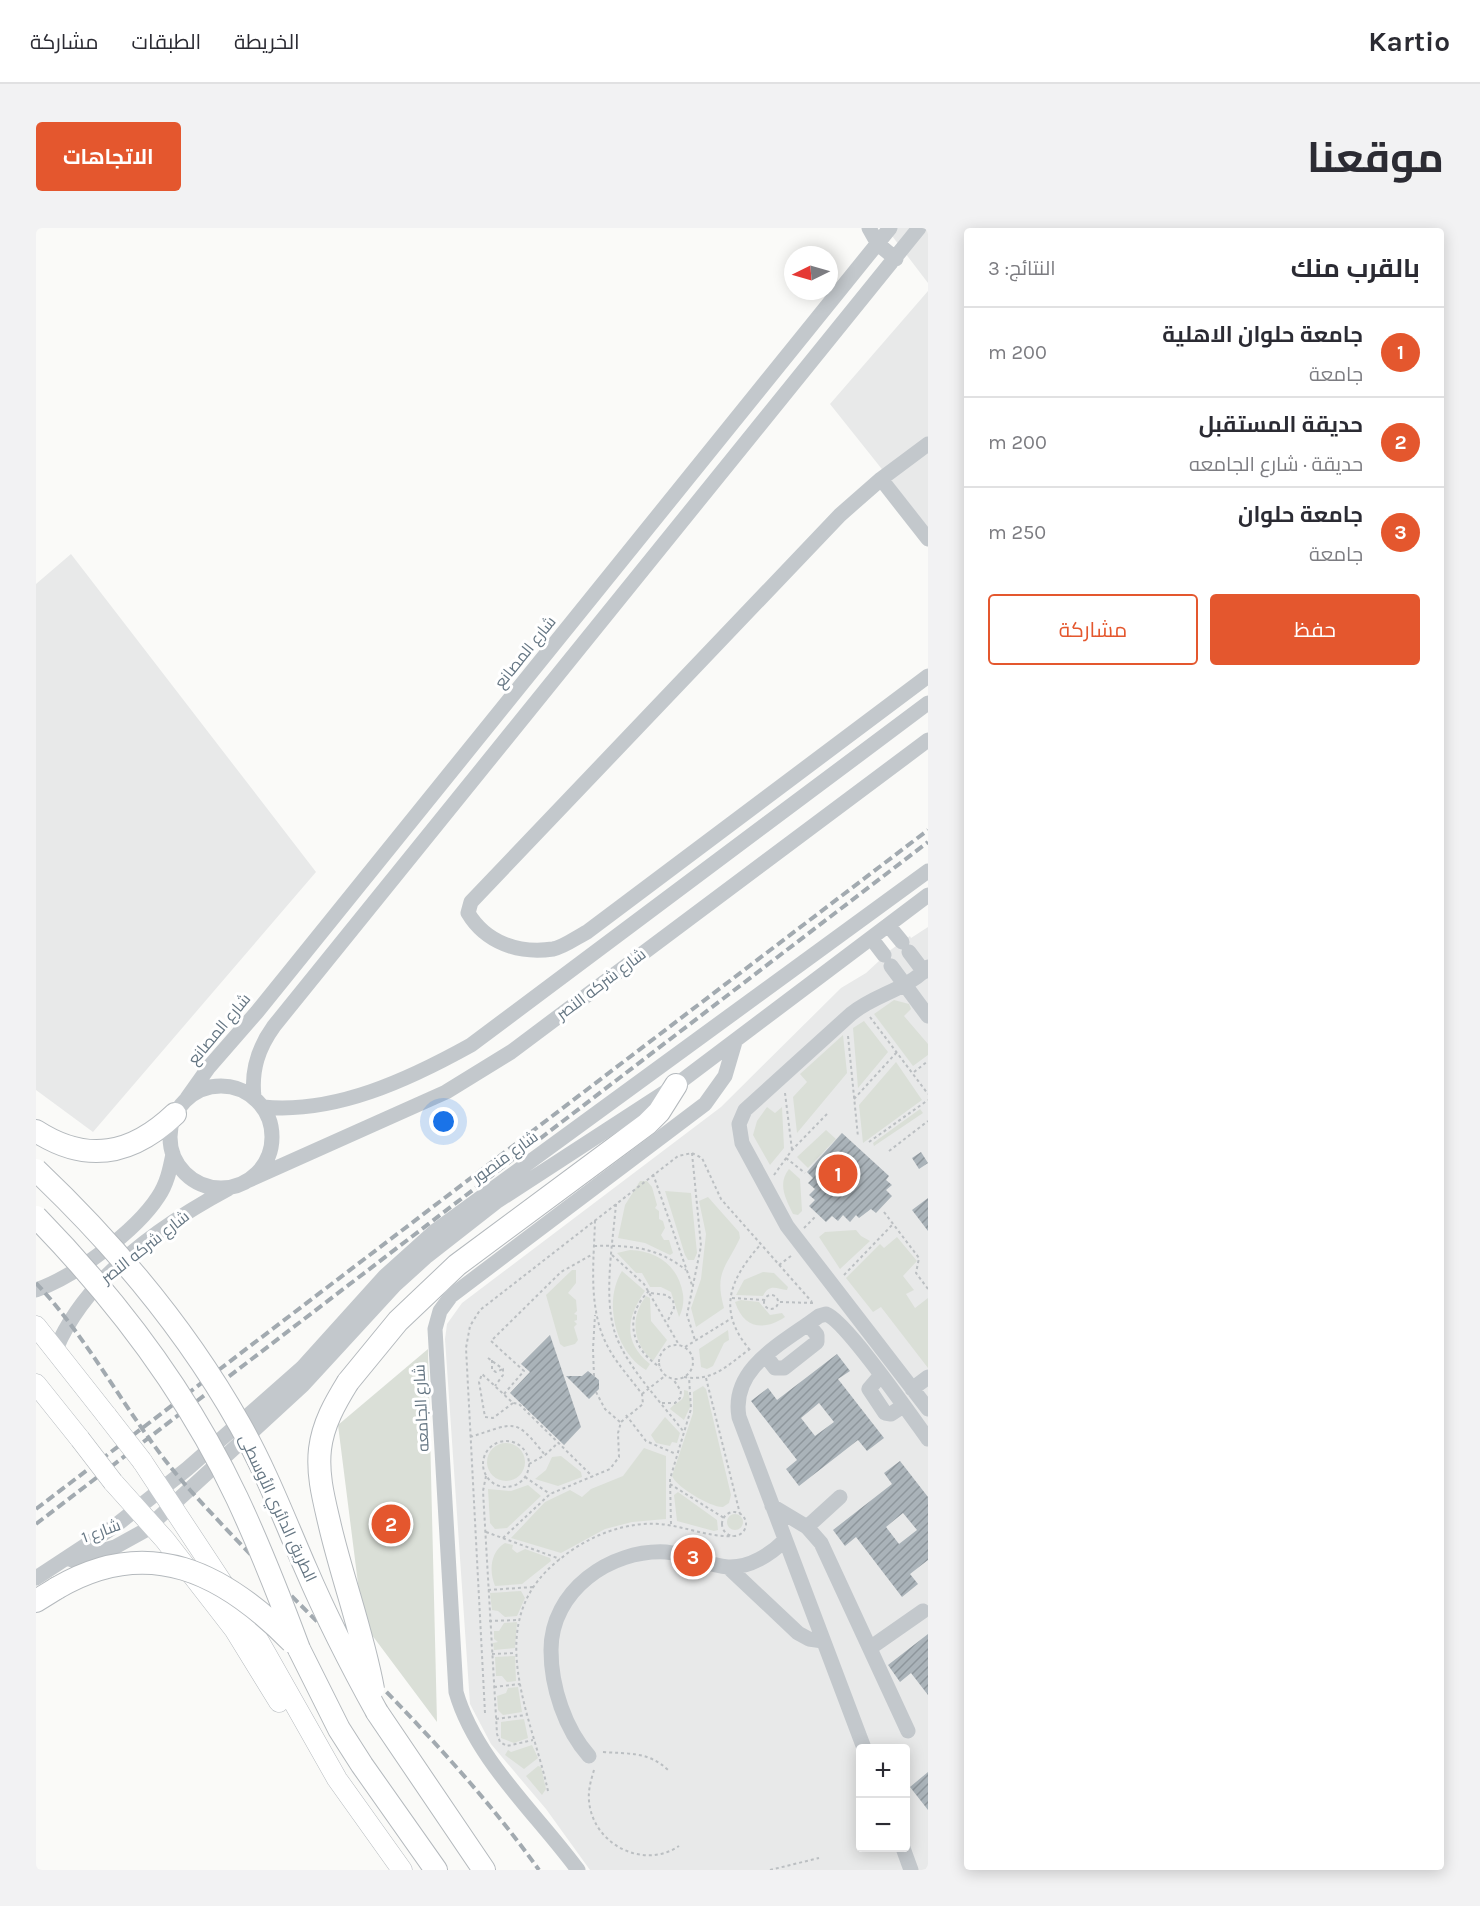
<!DOCTYPE html>
<html lang="ar">
<meta charset="utf-8">
<style>
:root{--surface:#fff;--page:#f2f2f3;--text:#2b2b33;--muted:#7c7c81;--line:#e1e1e2;--accent:#e4572e}
body{margin:0;font-family:Karla,Cairo,sans-serif;background:var(--page);color:var(--text);direction:rtl}
.controls{position:absolute;right:18px;bottom:18px;display:grid;overflow:hidden;border-radius:6px;box-shadow:0 3px 15px #0003}
.controls button{width:54px;height:54px;display:grid;place-items:center;padding:0;border:0;border-bottom:2px solid var(--line);background:var(--surface);color:var(--text);font:30px sans-serif}
.compass{position:absolute;left:748px;top:18px;width:54px;height:54px;border-radius:50%;background:var(--surface);box-shadow:0 3px 15px #0003;rotate:265deg}
.you{position:absolute;left:408px;top:894px;width:21px;height:21px;margin:-15px;border:4px solid #fff;border-radius:50%;background:#1a73e8;box-shadow:0 0 0 9px #1a73e833}
.badge{display:grid;place-items:center;width:39px;height:39px;border-radius:50%;background:var(--accent);color:#fff;font-size:20px;font-weight:700}
.pin{position:absolute;translate:-50% -50%;border:3px solid #fff;box-shadow:0 2px 6px #0006}
.list{margin:0;padding:0;list-style:none}
h2{display:flex;justify-content:space-between;align-items:center;height:78px;margin:0;padding:0 24px;font-size:26px}
h2 small{font-size:20px;font-weight:400;color:var(--muted)}
.list li{display:grid;grid-template-columns:39px 1fr auto;gap:18px;align-items:center;box-sizing:border-box;height:90px;padding:0 24px;border-top:2px solid var(--line)}
.list b{display:block;font-size:22px;white-space:nowrap}
.list p{margin:0;font-size:20px;white-space:nowrap;color:var(--muted)}
.list em{font-size:20px;font-style:normal;color:var(--muted)}
.actions{display:flex;gap:12px;padding:18px 24px}
.actions a{flex:1;padding:14px 0;border:2px solid var(--accent);border-radius:6px;text-align:center;font-size:21px;color:var(--accent)}
.actions .main{background:var(--accent);color:#fff}
.map{position:relative;flex:none;width:892px;height:1642px;overflow:hidden;direction:ltr;border-radius:6px}
header{display:flex;align-items:center;gap:36px;box-sizing:border-box;height:84px;padding:0 30px;background:var(--surface);border-bottom:2px solid var(--line)}
header strong{font-size:28px}
nav{display:flex;gap:33px;margin-inline-start:auto;font-size:21px}
.intro{display:flex;align-items:center;justify-content:space-between;box-sizing:border-box;height:144px;padding:0 36px}
h1{margin:0;font-size:42px}
.button{padding:15px 27px;border-radius:6px;background:var(--accent);color:#fff;font-size:21px;font-weight:700}
main{display:flex;gap:36px;padding:0 36px}
aside{flex:1;background:var(--surface);border-radius:6px;box-shadow:0 3px 15px #0003}
.map>svg:first-child{display:block}
</style>
<header>
<strong>Kartio</strong>
<nav><a>الخريطة</a><a>الطبقات</a><a>مشاركة</a></nav>
</header>
<div class="intro"><h1>موقعنا</h1><a class="button">الاتجاهات</a></div>
<main>
<aside>
<h2>بالقرب منك<small>النتائج: 3</small></h2>
<ul class="list">
<li><span class="badge">1</span><div><b>جامعة حلوان الاهلية</b><p>جامعة</p></div><em>200 m</em></li>
<li><span class="badge">2</span><div><b>حديقة المستقبل</b><p>حديقة · شارع الجامعه</p></div><em>200 m</em></li>
<li><span class="badge">3</span><div><b>جامعة حلوان</b><p>جامعة</p></div><em>250 m</em></li>
</ul>
<div class="actions"><a class="main">حفظ</a><a>مشاركة</a></div>
</aside>
<div class="map">
<svg width="892" height="1642" viewBox="0 0 892 1642">
<defs>
<pattern id="building-hatch" width="6" height="6" patternUnits="userSpaceOnUse" patternTransform="scale(1.5)"><rect width="6" height="6" fill="#aab3b9"/><path d="M-1 1l2-2M0 6l6-6M5 7l2-2" fill="none" stroke="#8e969c"/></pattern>
</defs>
<rect width="100%" height="100%" fill="#fafaf8"/>
<path fill="#e8e9e9" fill-rule="evenodd" d="M850,0H892V55Z
M892,63V299L794,176Z
M35,326L280,644L57,904L0,862V356Z
M892,699V1642H554L510,1581L455,1516L434,1476L409,1111L411,1096L426,1075L685,879L805,760L830,745L843,733L842,731L874,708L875,710ZM824,1520H870V1620H824Z"/>
<path fill="#dadfd7" d="M858,772L873,776L875,781L868,788L892,816V827L877,838L838,786Z
M828,793L852,824L822,860L817,800Z
M807,807L811,845L761,905L757,869L771,854L764,846Z
M860,834L886,872L827,915L823,877Z
M731,879L739,885L746,879L748,920L734,937L717,907L721,893Z
M884,881L887,885L838,918L837,915Z
M790,902L800,911L772,940L761,929Z
M753,941L764,951L766,983L762,987L757,986C750,971 741,956 753,941Z
M604,953H611L616,959L621,977L619,980L623,983V991L627,993L629,1000L625,1007L628,1012H633L637,1025L634,1027L609,1015L582,1010L589,977Z
M629,963L655,965L661,1025L658,1032H652L649,1027Z
M672,969L703,1004L704,1010C690,1040 678,1044 688,1080L660,1099L655,1080L665,1051L670,1006L663,973Z
M820,1002L825,1008L834,1013L804,1041L783,1009L789,1004Z
M861,1009L881,1033L867,1048L878,1062L870,1066L879,1080L892,1070V1140L845,1079L837,1084L810,1050L844,1016L848,1020Z
M594,1022C621,1023 642,1037 647,1066C648,1073 647,1082 643,1089L635,1064L625,1059H614L606,1045H600L581,1025Z
M536,1042H540V1055L532,1065L540,1072L541,1083L538,1086L541,1087V1092L538,1093L541,1096L538,1099L542,1112L539,1116L528,1119L524,1116L510,1067Z
M586,1043L609,1063C591,1089 586,1113 614,1136L610,1142C579,1124 567,1073 586,1043Z
M727,1044L738,1045L752,1059L751,1062C741,1061 733,1055 727,1068L700,1067L708,1052Z
M610,1068L614,1070L615,1093L631,1112L617,1133C596,1115 594,1090 610,1068Z
M705,1072L723,1074L734,1087L746,1085L749,1089C728,1103 708,1101 699,1074Z
M692,1102L693,1112L688,1115L677,1138L671,1141L665,1139L663,1121Z
M392,1121L401,1494L327,1395L302,1197Z
M667,1158L670,1161L695,1267L693,1275L687,1279C676,1280 640,1259 636,1248L657,1185V1164Z
M648,1162L652,1163L655,1177L648,1192L634,1181C641,1172 649,1175 648,1162Z
M629,1189L644,1205L641,1215L636,1214L634,1218L620,1215L615,1207Z
M451 1234a19 19 0 1 1 38 0a19 19 0 1 1-38 0Z
M608,1220L630,1228V1291L596,1294L569,1301L525,1325L475,1310L509,1274L534,1262L546,1269L555,1261L587,1248Z
M525,1228L545,1244L546,1249L522,1258L499,1251L510,1242L516,1229Z
M492,1257L505,1268L471,1300L459,1301L454,1295L452,1261L475,1263Z
M642,1264L681,1292L682,1302L678,1303L641,1293L638,1267Z
M691 1294a8 8 0 1 1 16 0a8 8 0 1 1-16 0Z
M469,1315L477,1317L476,1321L481,1325L489,1321L514,1330L515,1333L486,1356L459,1358C453,1343 454,1324 469,1315Z
M485,1363L489,1370L481,1388L469,1389L462,1383L456,1382L454,1365Z
M481,1394L479,1420L458,1422L457,1415L462,1414L458,1411V1403H463L468,1395Z
M479,1428L480,1453L471,1454L466,1448H460L459,1429Z
M482,1459L486,1484L467,1487L462,1482L461,1468L470,1465L472,1460Z
M488,1491L492,1510L478,1515L465,1510V1494Z
M496,1517L502,1530L488,1541L469,1527L472,1522L475,1524Z
M502,1538L505,1539L510,1561L506,1567L490,1548Z"/>
<path fill="url(#building-hatch)" fill-rule="evenodd" d="M806,905L853,948L850,952L856,957L850,962L856,968L840,985L835,981L823,990L820,987L814,994L807,987L802,993L796,988L790,994L773,978L779,972L773,967L779,961L772,955L777,950L771,944Z
M885,924L892,935L883,941L876,930Z
M892,970V1003L876,982Z
M514,1107L545,1199L528,1217L474,1165L494,1144L485,1136Z
M801,1126L814,1143L802,1151L848,1210L831,1223L822,1212L763,1258L750,1241L761,1232L715,1173L732,1160L741,1172ZM783,1175L798,1194L779,1208L765,1190Z
M552,1143L563,1152V1161L553,1171L530,1148H546Z
M864,1233L892,1269V1332L874,1346L882,1356L866,1369L820,1309L809,1318L797,1302L856,1256L848,1245ZM867,1285L881,1302L863,1316L850,1299Z
M892,1406V1467L875,1445L864,1454L852,1437Z
M892,1544V1582L874,1559Z"/>
<g fill="none" stroke-linecap="round" stroke-linejoin="round">
<g stroke="#b5babe" stroke-width="21">
<path id="major" d="M0,1098L71,1188
M0,1156L44,1211
M106,1233L211,1392L301,1551L366,1642
M77,1254L129,1312L198,1401L243,1474"/>
</g>
<g stroke="#b4b9bd" stroke-width="24">
<path id="highway" d="M0,903C51,936 96,927 139,886
M312,1154L362,1093L421,1037L611,896L623,884L640,857
M0,1373L21,1360
M263,1421L303,1501L326,1537L400,1642
M341,1484L448,1642"/>
</g>
<path stroke="#bbbfc2" stroke-width="2" stroke-dasharray="3 3" stroke-linecap="butt" d="M834,789L892,866
M812,808L822,909
M878,844L892,833
M749,865L756,922
M818,871L861,824
M833,914L892,872
M853,923L892,893
M656,925L665,1018L651,1087L659,1112
M750,930L769,945
M617,946L656,1057
M738,947L756,922L791,886
M580,976C577,1013 567,1069 579,1105C590,1138 625,1174 647,1203
M848,984L883,1030L880,1045L892,1061
M768,1000L779,989
M558,1018C594,1017 621,1019 650,1042
M576,1027L608,1056L643,1117
M743,1037L755,1028
M808,1047L857,996
M613,1063C587,1088 595,1121 624,1139
M615,1065L630,1067L637,1072L638,1080L631,1094
M728 1074a7 7 0 1 1 14 0a7 7 0 1 1-14 0Z
M696,1070L729,1072
M744,1074L777,1075
M623 1134a17 17 0 1 1 34 0a17 17 0 1 1-34 0Z
M649,1119L696,1090
M714,1122C680,1082 694,1051 725,1016
M452,1130L467,1141V1147L459,1158
M456,1132V1142L460,1144L467,1141
M558,1148L557,1121L559,1087
M648,1149C678,1154 691,1137 714,1121
M670,1150L704,1286
M560,1164L569,1181L584,1194
M468,1166L488,1143L455,1113L525,1044L557,1026
M606,1166L630,1147
M477,1175L457,1190L449,1189L443,1154L446,1146L477,1175L483,1176L557,1249
M626,1175H639L644,1170L645,1163L637,1151
M590,1187L610,1213L640,1226
M434,1209C480,1195 478,1188 509,1227
M447 1236a23 23 0 1 1 46 0a23 23 0 1 1-46 0Z
M493,1236L509,1227L522,1215
M450,1248L447,1263L461,1506L464,1514L471,1518L497,1512
M489,1249L514,1266
M634,1256L688,1290
M686 1296a12 12 0 1 1 24 0a12 12 0 1 1-24 0Z
M635,1296L634,1251L655,1181L653,1149
M450,1304L524,1331
M467,1310L514,1266L574,1241L583,1229L582,1205L585,1194L607,1176L606,1166C595,1151 582,1137 573,1121C551,1082 558,1034 559,992
M452,1362L497,1359
M453,1393L482,1392
M456,1426L480,1425
M458,1459L484,1456
M449,1485L430,1120L434,1098L444,1082L642,928L656,925L666,930L685,971L776,1074
M460,1491L490,1487
M567,1524C592,1526 612,1523 632,1542
M558,1542C555,1552 552,1562 553,1573C557,1617 608,1642 643,1618
M512,1563C495,1485 444,1393 524,1331C549,1311 576,1299 607,1296C640,1293 668,1310 697,1308
M734,1642L783,1630"/>
<path stroke="#c3c8cc" stroke-width="15" d="M833,0L842,16L860,31
M892,216L845,251L804,287L435,674L432,685C450,715 483,726 517,721C528,719 541,709 551,704L892,448
M845,251L892,311
M852,697L866,714
M835,710L848,727
M873,724L888,744
M855,738L892,788
M892,739C871,762 839,766 815,786L709,882L703,896L706,915L751,998L892,1181
M134 909a51 51 0 1 1 102 0a51 51 0 1 1-102 0Z
M218,869C215,842 222,820 238,798L883,0
M151,870L173,839L221,784L854,0
M227,879C299,886 372,852 435,817L892,475
M211,953L410,864L475,824L892,512
M0,1062C38,1049 100,1003 122,969C131,956 134,941 137,926
M20,1121C50,1049 125,997 192,961
M730,1128L739,1140H748L781,1114V1107L772,1096
M845,1147L833,1161L849,1185L855,1186L867,1178
M876,1161L892,1149
M736,1278L771,1299L785,1315L872,1503
M771,1299L804,1269
M36,1332L79,1319L108,1303L267,1157L359,1057L391,1028L460,974L640,857L892,667
M692,1339L762,1405L773,1411L787,1413
M0,1350L79,1298L151,1241L266,1140L349,1048L399,1003L892,643
M834,1420L887,1383
M828,1520L703,1189C694,1139 749,1114 783,1088L790,1086C809,1092 876,1189 892,1211
M553,1528C529,1501 515,1459 515,1422C515,1363 574,1321 630,1324C652,1326 672,1338 692,1339C714,1340 735,1326 749,1312
M867,1620L875,1642
M542,1642C501,1586 439,1531 420,1464L399,1101L404,1083L415,1068L669,876L689,848L699,814"/>
<use href="#major" stroke="#fff" stroke-width="20"/>
<use href="#highway" stroke="#fff" stroke-width="22"/>
<path stroke="#a2aab0" stroke-width="4" stroke-dasharray="9 4.5" stroke-linecap="butt" d="M0,1055C59,1118 96,1198 154,1262C270,1390 402,1501 503,1642
M0,1281L892,602
M0,1296L892,614"/>
<g stroke="#b5babe" stroke-width="21" stroke-linecap="butt">
<path id="major-bridge" d="M71,1188L106,1233
M44,1211L77,1254"/>
</g>
<g stroke="#b4b9bd" stroke-width="24" stroke-linecap="butt">
<path id="highway-bridge" d="M0,942C78,1016 151,1103 204,1197C230,1243 249,1293 270,1341C291,1390 315,1437 341,1484
M0,989C81,1072 151,1164 201,1270C224,1319 244,1370 263,1421
M312,1154C299,1175 287,1196 284,1221C281,1247 288,1272 294,1298C307,1353 327,1406 337,1461
M21,1360C113,1306 188,1345 256,1414"/>
</g>
<use href="#major-bridge" stroke="#fff" stroke-width="20"/>
<use href="#highway-bridge" stroke="#fff" stroke-width="22"/>
</g>
<g text-anchor="middle" dominant-baseline="central" stroke-width="6" stroke-linejoin="round" paint-order="stroke">
<g font-size="16" fill="#657683" stroke="#fff">
<text transform="translate(489 424) rotate(-51)">شارع المصانع</text>
<text transform="translate(565 756) rotate(-37)">شارع شركه النصر</text>
<text transform="translate(183 801) rotate(-50)">شارع المصانع</text>
<text transform="translate(469 929) rotate(-36)">شارع منصور</text>
<text transform="translate(109 1019) rotate(-38)">شارع شركه النصر</text>
<text transform="translate(385 1180) rotate(-93)">شارع الجامعه</text>
<text transform="translate(242 1280) rotate(65)">الطريق الدائري الأوسطى</text>
<text transform="translate(65 1303) rotate(-20)">شارع 1</text>
</g>
</g>
</svg>
<div class="controls">
<button>+</button>
<button>−</button>
</div>
<svg class="compass" viewBox="-18 -18 36 36"><path d="M0-13l5 13h-10z" fill="#e53935"/><path d="M0 13l5-13h-10z" fill="#7c7c81"/></svg>
<div class="you"></div>
<div class="pin badge" style="left:802px;top:946px">1</div>
<div class="pin badge" style="left:355px;top:1296px">2</div>
<div class="pin badge" style="left:657px;top:1329px">3</div>
</div>
</main>
